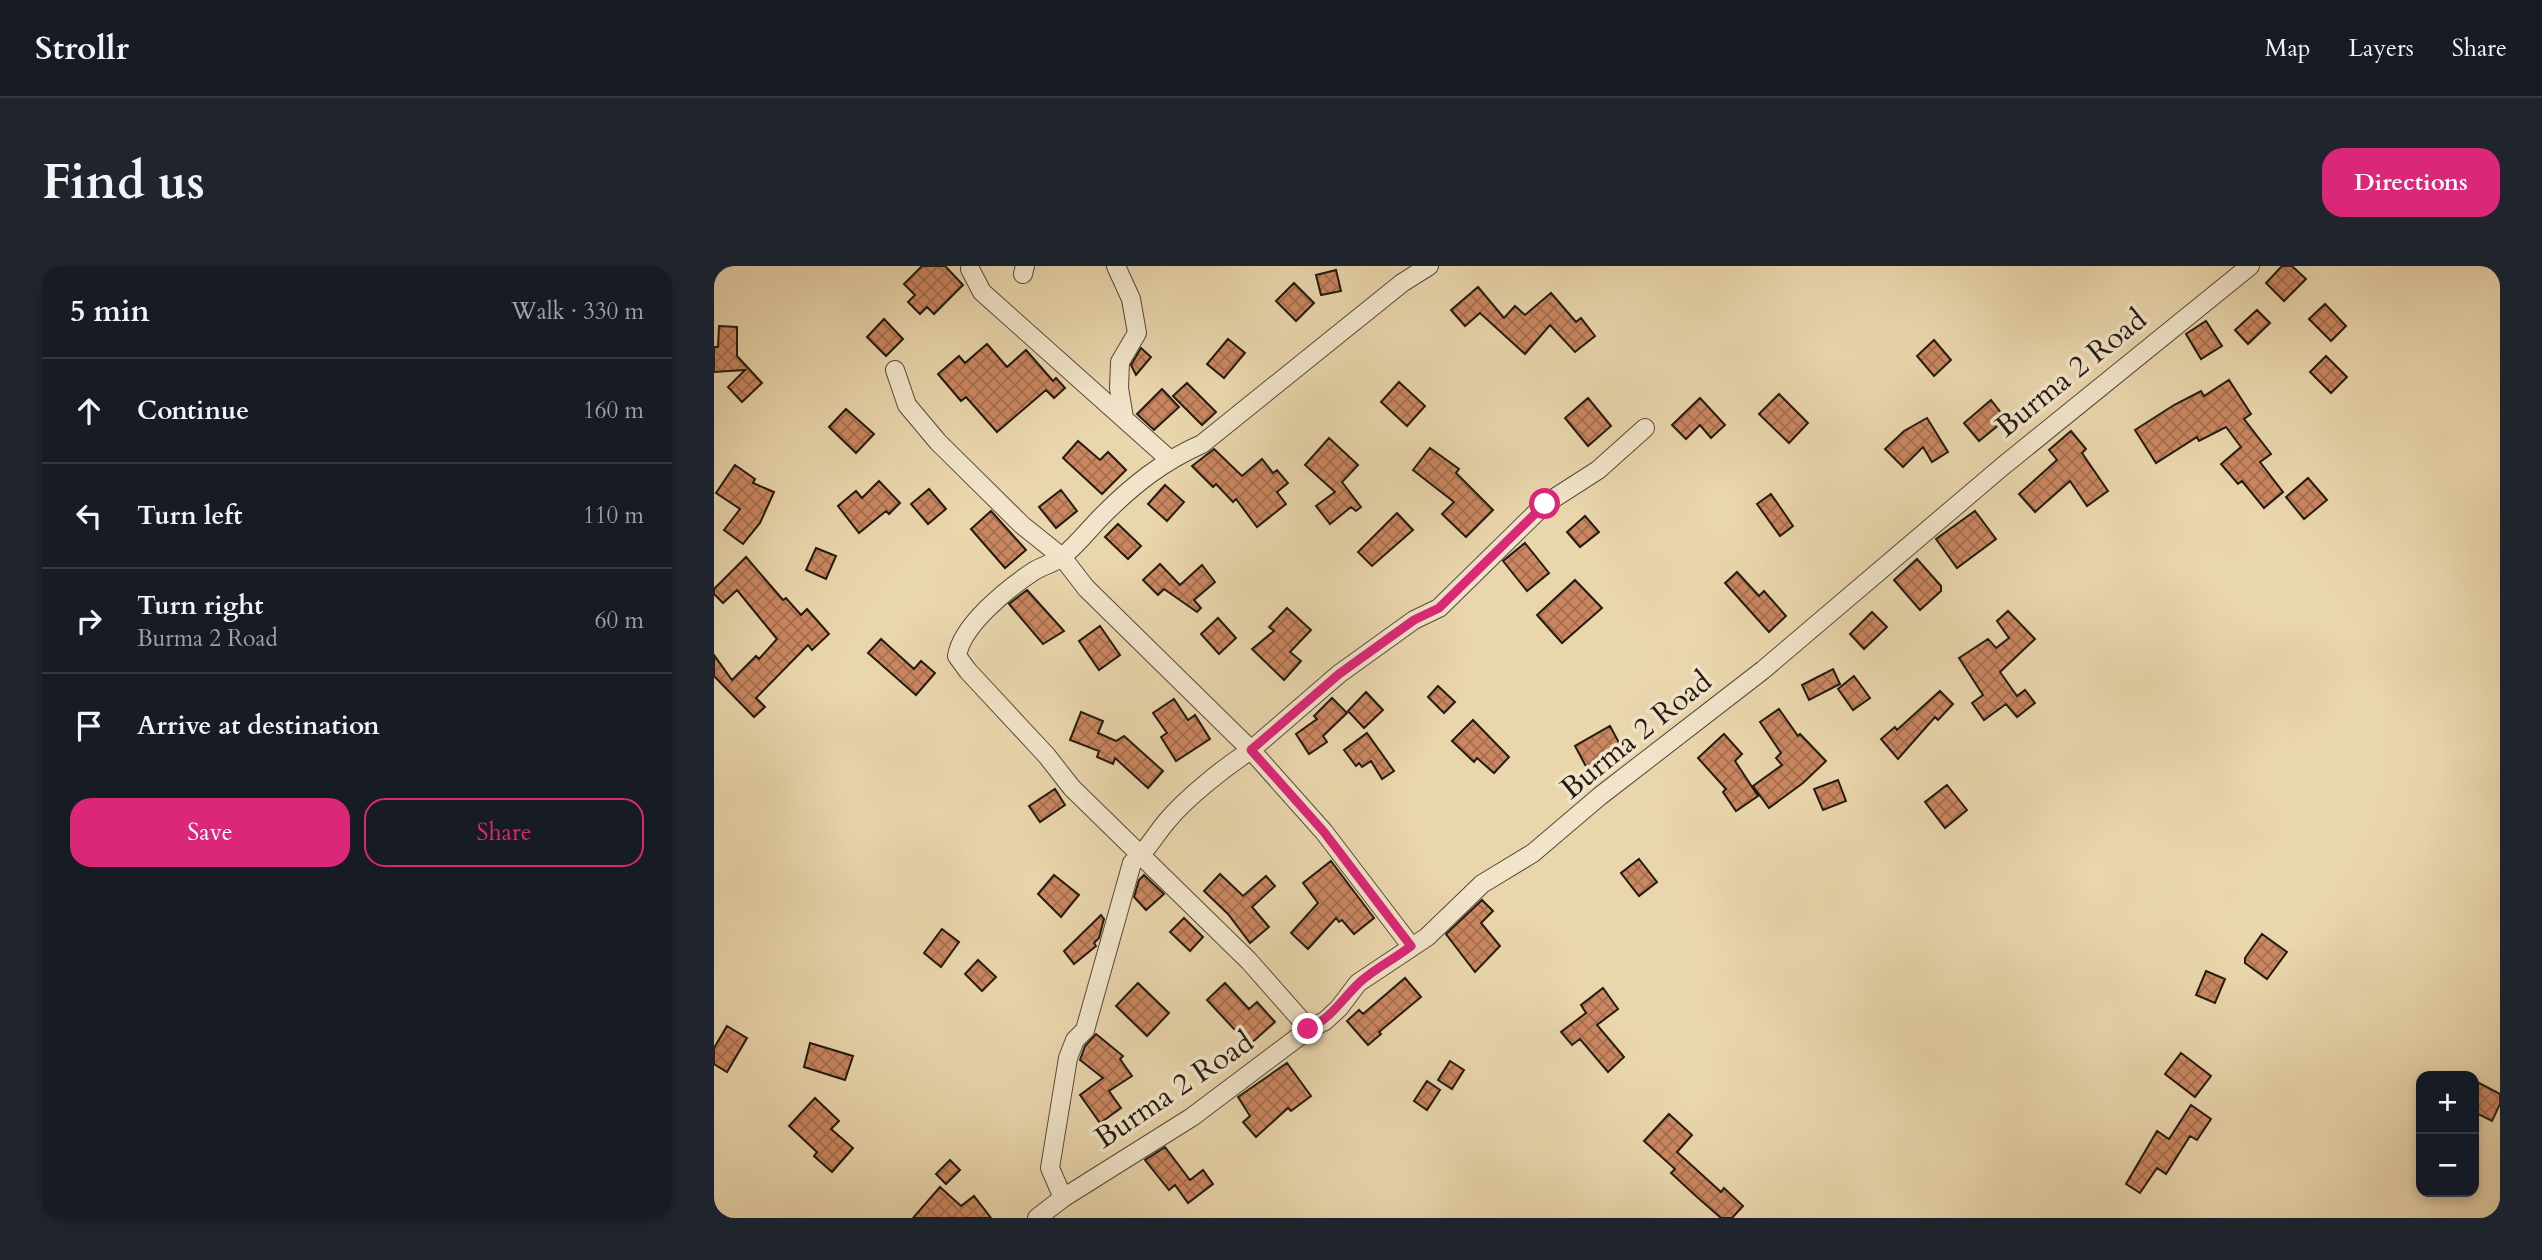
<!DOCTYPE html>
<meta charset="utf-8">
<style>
:root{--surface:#171b24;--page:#20242c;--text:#f1f3f6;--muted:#9ea1a6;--line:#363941;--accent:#db2777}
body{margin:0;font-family:Cardo,serif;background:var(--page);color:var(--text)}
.controls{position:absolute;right:21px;bottom:21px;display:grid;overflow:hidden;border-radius:14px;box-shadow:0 4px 10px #0003}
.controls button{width:63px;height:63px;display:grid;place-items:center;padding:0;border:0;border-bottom:2px solid var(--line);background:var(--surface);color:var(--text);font:35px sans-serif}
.stop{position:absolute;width:21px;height:21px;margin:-16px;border:5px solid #db2777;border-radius:50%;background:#fff}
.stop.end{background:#db2777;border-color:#fff;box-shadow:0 2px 7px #0008}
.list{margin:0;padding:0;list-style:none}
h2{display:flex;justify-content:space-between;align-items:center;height:91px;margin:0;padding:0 28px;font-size:30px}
h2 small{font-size:23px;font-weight:400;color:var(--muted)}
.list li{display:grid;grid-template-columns:46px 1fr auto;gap:21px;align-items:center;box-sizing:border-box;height:105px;padding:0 28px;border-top:2px solid var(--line)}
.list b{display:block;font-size:26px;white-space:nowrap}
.list p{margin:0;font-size:23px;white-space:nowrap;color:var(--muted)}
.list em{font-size:23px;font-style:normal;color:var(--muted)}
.actions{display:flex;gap:14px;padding:21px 28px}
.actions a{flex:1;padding:16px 0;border:2px solid var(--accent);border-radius:21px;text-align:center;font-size:24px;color:var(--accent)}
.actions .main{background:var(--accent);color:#fff}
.icon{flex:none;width:38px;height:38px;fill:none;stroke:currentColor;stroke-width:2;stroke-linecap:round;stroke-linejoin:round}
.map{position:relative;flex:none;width:1786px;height:952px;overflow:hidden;border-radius:21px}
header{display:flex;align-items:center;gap:42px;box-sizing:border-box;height:98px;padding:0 35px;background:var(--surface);border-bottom:2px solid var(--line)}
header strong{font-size:33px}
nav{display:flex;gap:38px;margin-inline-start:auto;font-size:24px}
.intro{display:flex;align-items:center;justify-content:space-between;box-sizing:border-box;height:168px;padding:0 42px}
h1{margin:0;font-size:49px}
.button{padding:18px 32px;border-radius:21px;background:var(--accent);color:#fff;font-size:24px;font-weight:700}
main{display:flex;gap:42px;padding:0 42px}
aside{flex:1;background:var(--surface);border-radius:21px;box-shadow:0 4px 10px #0003}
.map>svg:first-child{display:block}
</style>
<header>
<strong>Strollr</strong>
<nav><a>Map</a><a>Layers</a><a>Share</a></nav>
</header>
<div class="intro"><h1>Find us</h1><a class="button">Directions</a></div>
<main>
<aside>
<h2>5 min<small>Walk · 330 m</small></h2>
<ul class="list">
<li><svg class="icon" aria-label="ahead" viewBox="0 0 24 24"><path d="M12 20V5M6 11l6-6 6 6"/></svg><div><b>Continue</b></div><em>160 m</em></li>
<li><svg class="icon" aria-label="left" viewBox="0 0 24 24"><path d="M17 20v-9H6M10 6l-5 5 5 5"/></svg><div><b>Turn left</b></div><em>110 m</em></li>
<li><svg class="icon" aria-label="right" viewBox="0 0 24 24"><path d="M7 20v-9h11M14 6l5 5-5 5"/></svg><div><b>Turn right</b><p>Burma 2 Road</p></div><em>60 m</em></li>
<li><svg class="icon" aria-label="arrive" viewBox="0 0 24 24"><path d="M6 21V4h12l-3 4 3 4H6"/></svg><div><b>Arrive at destination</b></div></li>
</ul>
<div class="actions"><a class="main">Save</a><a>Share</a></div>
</aside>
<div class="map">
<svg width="1786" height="952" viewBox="0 0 1786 952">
<defs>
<pattern id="building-cross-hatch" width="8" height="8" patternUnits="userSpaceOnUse" patternTransform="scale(1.75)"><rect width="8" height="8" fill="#cb8761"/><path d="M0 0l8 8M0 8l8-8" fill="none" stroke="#a46e4f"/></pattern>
</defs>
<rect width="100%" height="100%" fill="#ead6ad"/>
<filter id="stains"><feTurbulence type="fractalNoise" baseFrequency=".00286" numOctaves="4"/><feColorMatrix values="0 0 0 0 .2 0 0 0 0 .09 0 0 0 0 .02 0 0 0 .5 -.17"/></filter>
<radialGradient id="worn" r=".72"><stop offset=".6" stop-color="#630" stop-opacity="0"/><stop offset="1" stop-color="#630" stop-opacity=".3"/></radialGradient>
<path fill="url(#building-cross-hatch)" stroke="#231b11" stroke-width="2" d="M208,0H231L249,19L220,48L213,41L206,48L194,36L201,29L190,18Z
M1568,0H1578L1592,13L1570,35L1552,17Z
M622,4L627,25L607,29L602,9Z
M580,17L600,37L582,55L562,35Z
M764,21L790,52L801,40L811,49L837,27L862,56L867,52L881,70L861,86L836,59L811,88L766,47L751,60L737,44Z
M1611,38L1632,60L1617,75L1595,53Z
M1543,44L1556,57L1534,78L1521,64Z
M170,53L189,73L172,90L153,71Z
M1492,55L1508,80L1487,93L1472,68Z
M5,60L23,61V90L48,117L28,136L14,121L31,104L0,106V81H4Z
M514,73L531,87L510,112L493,98Z
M1220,74L1237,94L1220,110L1203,90Z
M273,78L293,101L312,84L339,115L342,112L351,122L340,132L332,124L283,166L252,131L247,135L224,108L245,90L251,97Z
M427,82L437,91L422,109L417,99Z
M1612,90L1633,111L1617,127L1596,106Z
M1515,114L1537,148L1530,153L1557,188L1546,196L1569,226L1550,242L1528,215L1524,218L1507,198L1527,181L1512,161L1485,175L1483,171L1442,197L1421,164L1460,139L1487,125L1490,130Z
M685,116L711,140L693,160L667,136Z
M473,117L502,146L488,159L459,130Z
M448,123L465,141L440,164L423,148Z
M1065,128L1094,157L1075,177L1045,148Z
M874,132L897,160L874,180L851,152Z
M986,132L1011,159L997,172L986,159L972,173L958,159Z
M1277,134L1292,153L1265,175L1250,157Z
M132,143L160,168L142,187L115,161Z
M1213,152L1234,186L1218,196L1209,181L1189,201L1171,183L1190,165Z
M1357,165L1372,183L1368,187L1394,225L1373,240L1356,215L1321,246L1305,228L1343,194L1335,184Z
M615,172L644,199L628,216L647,241L642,245L637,241L616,258L602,240L621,226L591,199Z
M364,175L386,194L394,186L412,204L388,228L349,192Z
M716,182L745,203L742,207L779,244L752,271L728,248L740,236L699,204Z
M500,183L528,210L548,193L559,207L563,204L574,217L563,226L572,238L543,261L522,233L519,236L502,218L499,221L478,200Z
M21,199L41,213L39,217L60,226L46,257L29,278L10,264L26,243L2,227Z
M1594,212L1613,234L1590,253L1572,231Z
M165,215L186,237L175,248L172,245L145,267L124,240L142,225L148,232Z
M451,219L470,236L453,255L434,238Z
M215,223L232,243L214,258L197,238Z
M347,224L363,245L342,262L325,241Z
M1057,228L1079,260L1066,270L1043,238Z
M277,245L312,284L291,302L257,263Z
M1261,245L1282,273L1243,302L1222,273Z
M683,247L699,264L658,300L644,286Z
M871,250L885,266L866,281L853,266Z
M404,258L427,280L414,293L391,271Z
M811,277L835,307L813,325L789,295Z
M102,282L122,290L112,313L92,304Z
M32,291L69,334L72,332L87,349L93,343L115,368L98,384L94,379L42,432L51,441L40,451L0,410V389L18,414L42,390L45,393L63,373L23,324L9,337L0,328V323Z
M1203,293L1227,320V325L1206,344L1180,314Z
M446,298L466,319L488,299L501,316L480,334L487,342L483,346L450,323L444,329L429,314Z
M1023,306L1045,330L1050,325L1072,350L1055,366L1011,317Z
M861,314L888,342L848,377L823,349Z
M313,324L350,365L329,378L295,338Z
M573,342L597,364L576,386L587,395L570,414L538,383L560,365L555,361Z
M1294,345L1321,373L1286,406L1303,430L1311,424L1321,437L1303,451L1292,438L1270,454L1258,437L1269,429L1245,392L1274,373L1282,382L1295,372L1283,355Z
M1158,346L1173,361L1150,383L1136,368Z
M504,352L522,372L505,388L487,368Z
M386,360L406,389L385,404L365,375Z
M167,373L200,403L207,395L221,407L202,429L154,387Z
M1119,403L1126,418L1095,434L1088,419Z
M1140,410L1156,432L1139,444L1124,423Z
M724,420L741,436L730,447L714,431Z
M1226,425L1239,438L1224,454L1221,451L1184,493L1167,473L1181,461L1183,464Z
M652,426L669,444L650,462L634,445Z
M618,432L633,447L609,470L613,476L595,488L582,468L603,453L600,450Z
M460,433L474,454L481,449L496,473L462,495L447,471L453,467L439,447Z
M1065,443L1084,470L1086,468L1112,495L1089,517L1055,542L1039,520L1068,499L1062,492L1067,487L1046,456Z
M367,446L389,455L384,467L402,475L410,470L449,505L434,522L401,492L399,498L383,491L385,485L356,474Z
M759,454L795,491L780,507L763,492L760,496L738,475Z
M896,460L910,486L875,506L861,480Z
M653,467L680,505L668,513L657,495L648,501L645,497L642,500L630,484Z
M1010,468L1028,488L1021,495L1044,530L1022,545L1009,526L1012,523L984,492Z
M1124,514L1132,535L1109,544L1100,523Z
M1233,519L1253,544L1231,562L1211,536Z
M341,523L351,539L326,556L315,540Z
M925,593L943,616L925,630L907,607Z
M617,595L660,652L640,668L628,654L625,656L622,652L594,683L577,667L604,637L589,617Z
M506,608L529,630L552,610L561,620L538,641L555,661L536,677L514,648L490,625Z
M340,609L365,629L347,651L324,628Z
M430,609L450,628L432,644L420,631L425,614Z
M768,634L779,645L767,657L786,680L761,706L732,668Z
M387,649L390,653L385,672L380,677L382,680L360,698L350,685Z
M470,652L489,671L476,685L456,666Z
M228,663L245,676L227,701L210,687Z
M1548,668L1573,686L1553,713L1531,697V692Z
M264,694L282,711L268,725L251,708Z
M1492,705L1511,713L1501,737L1482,729Z
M691,712L707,731L665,766L667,768L654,779L633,755L645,744L649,748Z
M424,717L455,747L433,770L402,740Z
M511,717L535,743L543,736L561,756L535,779L493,734Z
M889,722L904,743L883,759L910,791L894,806L866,773L858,779L847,766L872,747L867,739Z
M13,760L33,772L13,806L0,798V782Z
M382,768L409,790L406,793L418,810L395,825L407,842L386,857L366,829L389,812L366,794L371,780Z
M96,777L139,790L131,814L90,801Z
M1467,787L1497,810L1481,831L1451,808Z
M736,795L750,804L738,823L724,814Z
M573,797L597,830L577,845L574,842L542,871L529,856L536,850L524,831Z
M713,815L726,824L713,844L700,835Z
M1765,817L1786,828V838L1778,855L1760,846V827Z
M101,832L125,855L117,863L139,882L118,906L100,890L103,886L75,860Z
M1477,839L1497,853L1483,874L1476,870L1452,908L1443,902L1426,927L1412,918L1443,865L1455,873Z
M955,848L978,869L963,886L1007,926L1010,922L1029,940L1018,952H1007L983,931L957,907L961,903L930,875Z
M451,881L476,914L489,904L499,918L474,937L461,919L455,924L431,894Z
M236,894L246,904L232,918L222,908Z
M226,921L247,940L260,930L277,952H199Z"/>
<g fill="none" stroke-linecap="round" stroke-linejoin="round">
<g stroke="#554a38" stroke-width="20">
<path id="minor" d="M402,0L417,33L423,67L406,96L405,122L410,152
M256,3L268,26L455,193
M309,8L311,0
M181,104L193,139L224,176L308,259L348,291L372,322L537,484C511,501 473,531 453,555C441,569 433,585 418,597L371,764L361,774L354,792L336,902L349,932
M697,680L610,566L537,484L625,408L700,354L725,342L831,238L884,204L931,162
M595,763L535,695L358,522L333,490L254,405L243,390C248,359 293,323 320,305C328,300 340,297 348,291C363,279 376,262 389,249C419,219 449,195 488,178L688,17L715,0
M323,952L349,932L478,851L595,763L611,755L625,742L644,717L713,671L768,618L819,587L886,530L1049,404L1289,200L1536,0"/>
</g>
<use href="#minor" stroke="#f1e4ca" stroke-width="18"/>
</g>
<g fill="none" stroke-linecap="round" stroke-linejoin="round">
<path stroke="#db2777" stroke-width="9" d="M594,763C617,752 626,736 643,719C656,705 681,693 697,680L610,566L537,484L625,408L700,354L725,342L831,238"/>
</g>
<g text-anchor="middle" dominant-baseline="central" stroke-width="7" stroke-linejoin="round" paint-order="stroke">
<g font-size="30" fill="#231b11" stroke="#f1e4ca">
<text transform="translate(1357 107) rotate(-39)">Burma 2 Road</text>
<text transform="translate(922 469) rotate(-39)">Burma 2 Road</text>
<text transform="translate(460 824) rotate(-34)">Burma 2 Road</text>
</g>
</g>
<rect width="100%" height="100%" filter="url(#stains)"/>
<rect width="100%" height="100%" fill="url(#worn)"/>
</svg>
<div class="controls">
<button>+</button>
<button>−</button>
</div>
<div class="stop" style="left:831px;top:238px"></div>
<div class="stop end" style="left:594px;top:763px"></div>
</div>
</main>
